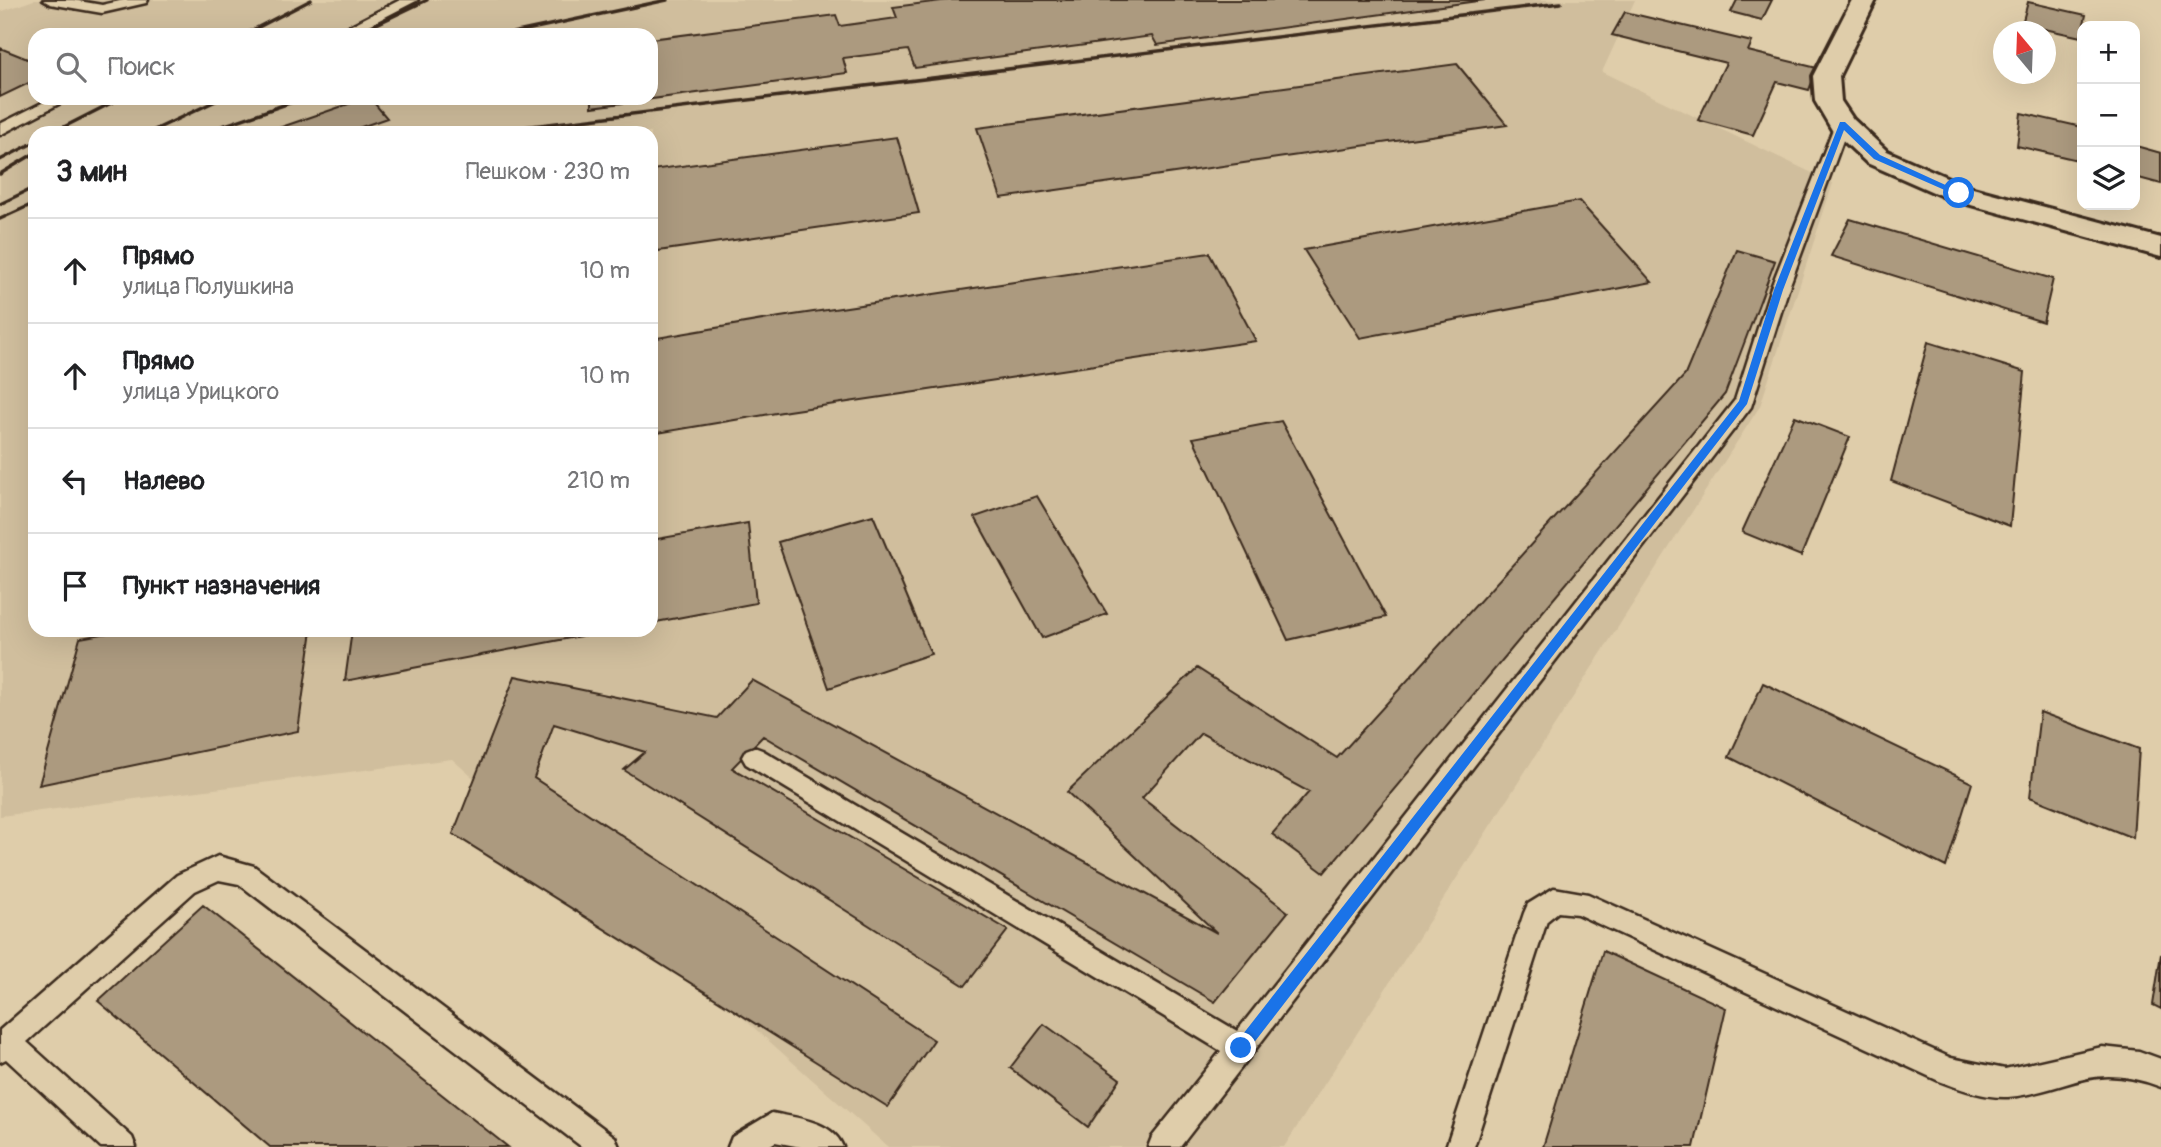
<!DOCTYPE html>
<html lang="ru">
<meta charset="utf-8">
<style>
:root{--surface:#fff;--page:#f2f2f2;--text:#202124;--muted:#757577;--line:#e0e0e0}
body{margin:0;font-family:Pangolin,sans-serif;background:var(--page);color:var(--text)}
.controls{position:absolute;right:21px;top:21px;display:grid;overflow:hidden;border-radius:14px;box-shadow:0 7px 28px #0002}
.controls button{width:63px;height:63px;display:grid;place-items:center;padding:0;border:0;border-bottom:2px solid var(--line);background:var(--surface);color:var(--text);font:35px sans-serif}
.compass{position:absolute;left:1993px;top:21px;width:63px;height:63px;border-radius:50%;background:var(--surface);box-shadow:0 7px 28px #0002;rotate:341deg}
.stop{position:absolute;width:21px;height:21px;margin:-16px;border:5px solid #1a73e8;border-radius:50%;background:#fff}
.stop.end{background:#1a73e8;border-color:#fff;box-shadow:0 2px 7px #0008}
.list{margin:0;padding:0;list-style:none}
h2{display:flex;justify-content:space-between;align-items:center;height:91px;margin:0;padding:0 28px;font-size:30px}
h2 small{font-size:23px;font-weight:400;color:var(--muted)}
.list li{display:grid;grid-template-columns:46px 1fr auto;gap:21px;align-items:center;box-sizing:border-box;height:105px;padding:0 28px;border-top:2px solid var(--line)}
.list b{display:block;font-size:26px;white-space:nowrap}
.list p{margin:0;font-size:23px;white-space:nowrap;color:var(--muted)}
.list em{font-size:23px;font-style:normal;color:var(--muted)}
.icon{flex:none;width:38px;height:38px;fill:none;stroke:currentColor;stroke-width:2;stroke-linecap:round;stroke-linejoin:round}
.map{position:relative;flex:none;width:2161px;height:1147px;overflow:hidden}
.search{position:absolute;background:var(--surface);box-shadow:0 7px 28px #0002;left:28px;top:28px;width:630px;height:77px;display:flex;align-items:center;gap:18px;box-sizing:border-box;padding:0 24px;border-radius:21px;color:var(--muted);font-size:26px}
.panel{position:absolute;background:var(--surface);box-shadow:0 7px 28px #0002;left:28px;top:126px;width:630px;height:511px;border-radius:21px}
.map>svg:first-child{display:block}
</style>
<div class="map">
<svg width="2161" height="1147" viewBox="0 0 2161 1147">
<rect width="100%" height="100%" fill="#dfcdaa"/>
<filter id="ink" filterUnits="userSpaceOnUse"><feTurbulence type="fractalNoise" baseFrequency=".0143" numOctaves="2"/><feDisplacementMap in="SourceGraphic" scale="14" xChannelSelector="R" yChannelSelector="G"/><feConvolveMatrix kernelMatrix="1 2 1 2 8 2 1 2 1" color-interpolation-filters="sRGB"/></filter>
<g filter="url(#ink)">
<path fill="#d0be9d" fill-rule="evenodd" d="M34,0H1635L1602,72L1833,183L1760,406L1284,1147H888L452,759L0,816V12ZM35,35H651V98H35ZM35,133H651V630H35Z"/>
<path fill="#ac9a7f" stroke="#3b2a1e" stroke-width="2" d="M949,0H1485L1157,45L1152,36L915,68L908,50L843,58L847,73L592,107V98H651V39L836,15L840,26L897,18L893,7Z
M1737,0H1772L1762,20L1731,12Z
M2028,2L2086,15L2081,37L2022,24Z
M1625,12L1752,42L1748,51L1817,68L1809,90L1777,82L1753,135L1698,120L1726,63L1612,35Z
M0,48L35,62V80L0,97Z
M1457,64L1507,125L1001,198L977,128Z
M366,98H370L387,118L344,133L270,131Z
M2021,113L2082,127V161L2017,146Z
M897,137L919,213L651,252V170Z
M2136,146L2161,153V184L2135,177Z
M1579,201L1652,282L1360,338L1304,250Z
M1850,219L2053,279L2043,322L1831,256Z
M1737,250L1775,261L1725,394L1324,873L1272,834L1309,792L1201,733L1142,798L1288,912L1215,1002L763,736L732,768L1008,930L965,986L624,770L645,752L554,724L534,778L934,1040L888,1107L453,834L515,676L717,718L752,680L1217,933L1067,792L1197,668L1337,758L1685,375Z
M1209,253L1256,341L788,411L651,434V339L780,317Z
M1928,342L2025,372L2010,526L1891,481Z
M1795,416L1850,437L1801,556L1742,532Z
M1281,421L1386,617L1288,640L1193,438Z
M1037,496L1107,614L1042,638L975,517Z
M873,515L931,654L829,688L778,542Z
M748,523L756,603L651,623V540Z
M124,630H312L298,731L39,785L80,638Z
M352,630H612L345,681Z
M1763,683L1972,783L1946,867L1729,757Z
M2040,712L2139,749L2133,838L2030,797Z
M203,905L508,1147H270L98,1001Z
M1603,951L1726,1008L1694,1147H1543Z
M2161,954V1009L2153,1005Z
M1044,1024L1120,1079L1088,1127L1010,1068Z"/>
<g fill="none" stroke-linecap="round" stroke-linejoin="round">
<g stroke="#3b2a1e" stroke-width="5">
<path id="service" d="M43,0H73L102,5L124,0H148L146,3L102,13L50,4Z
M400,0H418L350,35H332Z
M52,98H70L0,135V124Z
M1842,120L1849,124L1788,290L1751,407L1180,1147H1148L1152,1137L1221,1051L746,764L742,757L746,750L754,747L762,750L1237,1031L1735,400L1770,290L1835,124Z
M218,856L254,866L615,1137L619,1147H582L239,884L219,880L195,891L27,1042L132,1137L136,1147H101L6,1059L0,1062V1030L177,875Z
M1554,888L1588,894L1951,1058L2005,1069L2102,1047L2139,1051L2161,1059V1087C2088,1060 2073,1091 2008,1097C1985,1098 1960,1089 1939,1081L1577,914L1558,912L1547,921L1474,1147H1446L1524,913L1528,904Z
M772,1113C797,1118 833,1121 843,1147H801L775,1142L767,1147H728L732,1137Z"/>
</g>
<g stroke="#3b2a1e" stroke-width="6">
<path id="minor" d="M1852,0H1876L1839,76L1841,101L1853,119L1887,151L1969,187L2161,238V257L1949,199L1867,163L1832,130L1815,101L1813,76Z"/>
</g>
<use href="#service" fill="#dfcdaa" fill-rule="evenodd"/>
<use href="#minor" fill="#dfcdaa" fill-rule="evenodd"/>
<path stroke="#3b2a1e" stroke-width="3.5" d="M243,35L311,0
M354,35L427,0
M503,35L667,0
M52,133L121,98
M148,133L222,98
M202,133L304,98
M472,133L1561,3
M0,160L35,142
M0,174L35,153
M0,204L35,187
M0,219L35,203"/>
</g>
</g>
<path fill="#1a73e8" d="M1840,122H1845L1880,155L1963,193L1956,195L1874,159L1844,130L1783,290L1747,404L1246,1053L1241,1055L1236,1053L1234,1048L1236,1043L1739,401L1774,290Z"/>
</svg>
<div class="controls">
<button>+</button>
<button>−</button>
<button><svg class="icon" aria-label="layers" viewBox="0 0 24 24"><path d="M12 4l9 5-9 5-9-5zM3 14l9 5 9-5"/></svg></button>
</div>
<svg class="compass" viewBox="-18 -18 36 36"><path d="M0-13l5 13h-10z" fill="#e53935"/><path d="M0 13l5-13h-10z" fill="#757577"/></svg>
<div class="stop" style="left:1959px;top:193px"></div>
<div class="stop end" style="left:1241px;top:1048px"></div>
<div class="search"><svg class="icon" aria-label="search" viewBox="0 0 24 24"><circle cx="10" cy="10" r="6"/><path d="M15 15l6 6"/></svg>Поиск</div>
<section class="panel">
<h2>3 мин<small>Пешком · 230 m</small></h2>
<ul class="list">
<li><svg class="icon" aria-label="ahead" viewBox="0 0 24 24"><path d="M12 20V5M6 11l6-6 6 6"/></svg><div><b>Прямо</b><p>улица Полушкина</p></div><em>10 m</em></li>
<li><svg class="icon" aria-label="ahead" viewBox="0 0 24 24"><path d="M12 20V5M6 11l6-6 6 6"/></svg><div><b>Прямо</b><p>улица Урицкого</p></div><em>10 m</em></li>
<li><svg class="icon" aria-label="left" viewBox="0 0 24 24"><path d="M17 20v-9H6M10 6l-5 5 5 5"/></svg><div><b>Налево</b></div><em>210 m</em></li>
<li><svg class="icon" aria-label="arrive" viewBox="0 0 24 24"><path d="M6 21V4h12l-3 4 3 4H6"/></svg><div><b>Пункт назначения</b></div></li>
</ul>
</section>
</div>
